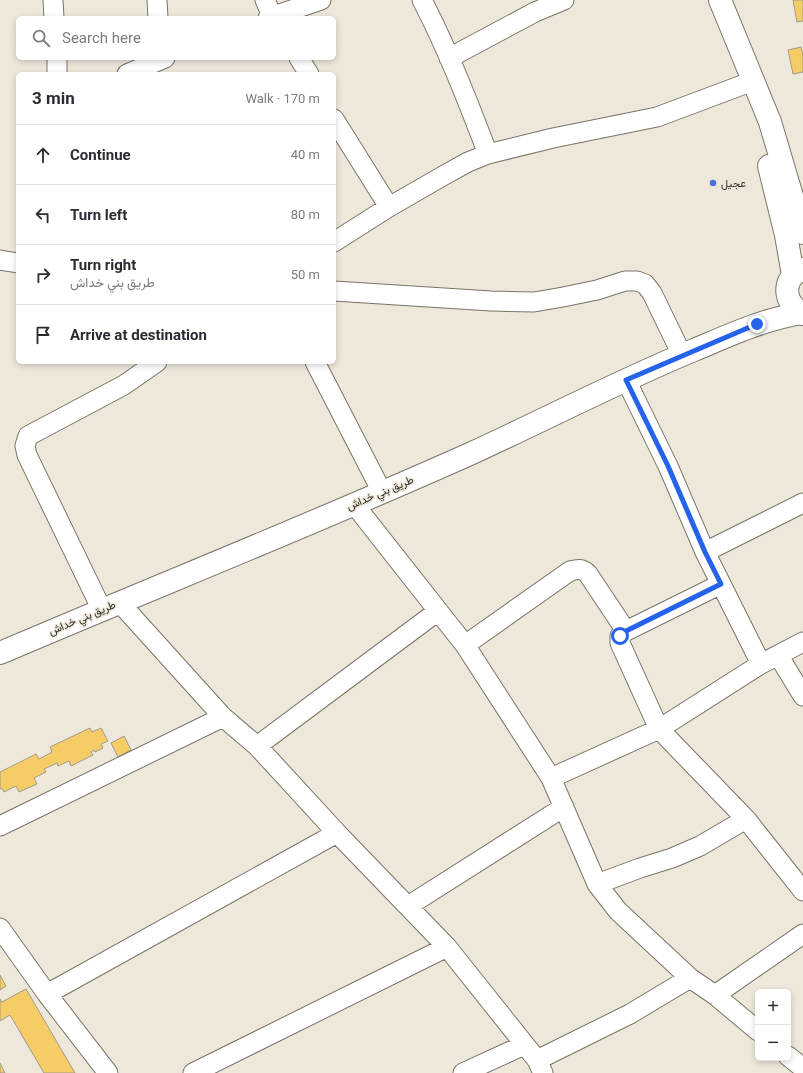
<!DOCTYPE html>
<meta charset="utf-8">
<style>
:root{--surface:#fff;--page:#f7f7f7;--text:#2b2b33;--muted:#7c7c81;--line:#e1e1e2}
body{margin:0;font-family:Roboto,Vazirmatn,sans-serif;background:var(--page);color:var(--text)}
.controls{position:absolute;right:12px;bottom:12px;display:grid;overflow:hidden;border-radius:6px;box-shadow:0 2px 6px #0003}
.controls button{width:36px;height:36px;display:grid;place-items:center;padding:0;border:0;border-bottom:1px solid var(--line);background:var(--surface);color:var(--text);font:20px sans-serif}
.stop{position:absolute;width:12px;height:12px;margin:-9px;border:3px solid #2563eb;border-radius:50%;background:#fff}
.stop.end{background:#2563eb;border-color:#fff;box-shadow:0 1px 4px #0008}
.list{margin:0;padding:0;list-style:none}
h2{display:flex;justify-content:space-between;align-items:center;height:52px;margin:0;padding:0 16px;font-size:17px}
h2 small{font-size:13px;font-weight:400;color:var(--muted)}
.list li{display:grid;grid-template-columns:26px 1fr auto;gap:12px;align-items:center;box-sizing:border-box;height:60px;padding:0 16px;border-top:1px solid var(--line)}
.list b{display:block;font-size:15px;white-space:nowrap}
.list p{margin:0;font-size:13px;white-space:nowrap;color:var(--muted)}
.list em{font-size:13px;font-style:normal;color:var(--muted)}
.icon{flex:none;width:22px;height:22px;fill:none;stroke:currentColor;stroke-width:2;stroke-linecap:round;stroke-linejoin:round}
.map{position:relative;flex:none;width:803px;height:1073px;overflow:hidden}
.search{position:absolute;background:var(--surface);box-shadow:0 2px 6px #0003;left:16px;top:16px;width:320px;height:44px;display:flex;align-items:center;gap:10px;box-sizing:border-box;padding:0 14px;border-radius:6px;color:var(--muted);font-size:15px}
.panel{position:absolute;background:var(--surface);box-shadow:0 2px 6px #0003;left:16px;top:72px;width:320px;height:292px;border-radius:6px}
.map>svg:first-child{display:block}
</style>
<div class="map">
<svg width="803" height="1073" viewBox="0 0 803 1073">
<rect width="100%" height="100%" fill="#eee8db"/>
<path fill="#f5cc66" stroke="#a09b8f" d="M793,0H803V21L797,22Z
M801,47L803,56V72L793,74L788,50Z
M90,728L92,732L101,728L108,741L101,744L103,748L95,752L94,750L91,752L93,755L71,766L69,761L58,766L57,763L44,769L46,772L34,778L37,784L19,792L16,786L4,792L2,788L0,789V772L36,754L39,759L52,752L50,747Z
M124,736L131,750L118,757L111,743Z
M0,975L6,986L0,990Z
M26,989L75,1073H44L10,1015L0,1021V999L2,1002Z
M0,1063L5,1073H0Z"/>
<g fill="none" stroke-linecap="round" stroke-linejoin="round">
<g stroke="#797468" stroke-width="21">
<path id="minor" d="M53,0L54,18
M157,0L158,18
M265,0L273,18
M422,0C448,50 468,102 488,154
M268,18L321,0
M57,58V74
M299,58L309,74
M449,58L535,12L564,0
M127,74L165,58
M334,119L389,207
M334,242L389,207L441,177L468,162L488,154L553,138L657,117L753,81
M0,260L18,263
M334,291L491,301L534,302L563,297L597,290L625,281H637L645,284L652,293L682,355
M315,362L382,492
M626,380L668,466L705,552L761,664
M354,504L465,645L551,778L597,884L618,911L690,978L715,995L758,1031
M705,552L803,503
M721,584L626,631L620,636V643L659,729L746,819L803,891
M120,603L223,717L257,746L337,833L447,947L537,1060L543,1073
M102,610L27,455L25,446L28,436L124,385L157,362
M465,645L570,571C578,569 582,568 588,574L626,631
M778,655L803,696
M257,746L438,611
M551,778L659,729L761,664L803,642
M0,826L223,717
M597,884L640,868L672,858L700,846L746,819
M408,906L564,807
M0,928L47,994L108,1073
M47,994L337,833
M715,995L803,934
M788,1056L803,1068
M537,1060L630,1014L690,978
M193,1073L447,947
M463,1073L524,1045"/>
</g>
<g stroke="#797468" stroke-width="24">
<path id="secondary" d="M0,653C157,586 316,523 472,453C546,419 619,381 694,350C730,335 764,319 802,313"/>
</g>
<g stroke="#797468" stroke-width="24">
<path id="primary" d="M720,0L770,122L803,233
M769,166L786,235L793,275
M803,269C781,278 783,303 803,314"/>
</g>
<use href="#minor" stroke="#fff" stroke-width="19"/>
<use href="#secondary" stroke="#fff" stroke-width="22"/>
<use href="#primary" stroke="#fff" stroke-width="22"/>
</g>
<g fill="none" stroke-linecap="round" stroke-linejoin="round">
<path stroke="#2563eb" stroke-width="5" d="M620,636L626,631L721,584L705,552L668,466L626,380L757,324"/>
</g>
<circle fill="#4a6ee2" stroke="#eee8db" stroke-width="1.5" cx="713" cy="183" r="4"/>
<g text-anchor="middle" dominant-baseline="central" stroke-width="3" stroke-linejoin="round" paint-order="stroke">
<g font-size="11" fill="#2e2c27" stroke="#eee8db" text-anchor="start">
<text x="721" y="183">عجيل</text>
</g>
<g font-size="11" fill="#2e2c27" stroke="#eee8db">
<text transform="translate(380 493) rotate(-23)">طريق بني خداش</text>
<text transform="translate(82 618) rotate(-23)">طريق بني خداش</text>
</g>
</g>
</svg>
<div class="controls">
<button>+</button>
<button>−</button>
</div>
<div class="stop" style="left:620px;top:636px"></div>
<div class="stop end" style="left:757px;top:324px"></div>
<div class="search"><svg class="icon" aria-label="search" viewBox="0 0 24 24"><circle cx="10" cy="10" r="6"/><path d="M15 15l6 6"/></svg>Search here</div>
<section class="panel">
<h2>3 min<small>Walk · 170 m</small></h2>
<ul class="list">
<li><svg class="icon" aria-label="ahead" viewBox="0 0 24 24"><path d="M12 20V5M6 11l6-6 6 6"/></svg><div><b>Continue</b></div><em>40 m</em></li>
<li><svg class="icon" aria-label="left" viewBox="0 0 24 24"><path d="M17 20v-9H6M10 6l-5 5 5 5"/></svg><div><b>Turn left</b></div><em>80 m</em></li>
<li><svg class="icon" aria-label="right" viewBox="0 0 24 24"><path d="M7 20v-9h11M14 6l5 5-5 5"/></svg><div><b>Turn right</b><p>طريق بني خداش</p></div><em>50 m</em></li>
<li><svg class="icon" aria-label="arrive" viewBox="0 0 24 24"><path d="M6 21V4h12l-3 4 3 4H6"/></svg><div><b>Arrive at destination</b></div></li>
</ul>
</section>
</div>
